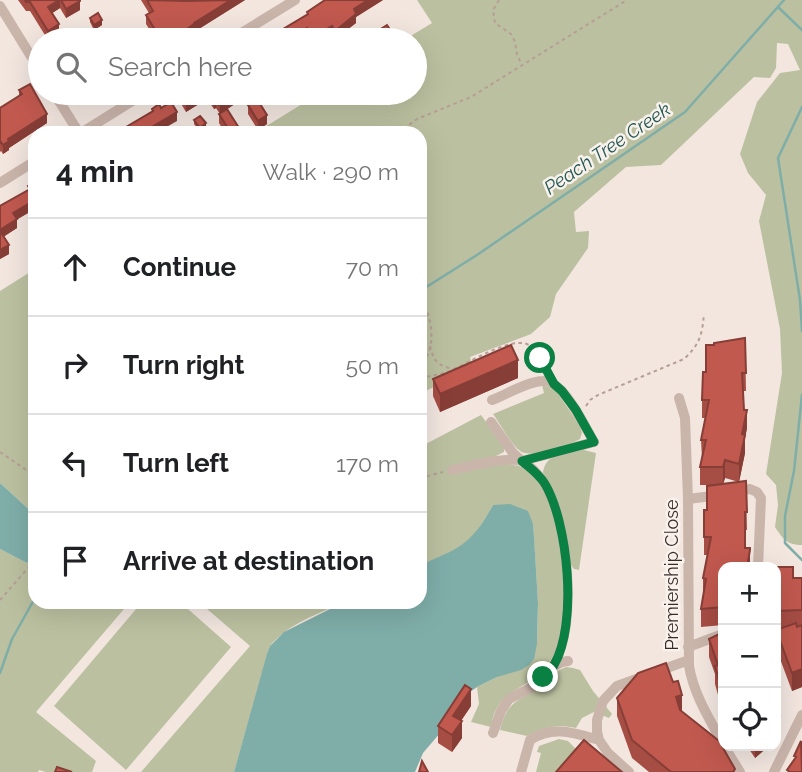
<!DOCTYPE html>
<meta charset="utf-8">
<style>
:root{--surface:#fff;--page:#f2f2f2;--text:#202124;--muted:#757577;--line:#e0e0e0}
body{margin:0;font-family:Raleway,sans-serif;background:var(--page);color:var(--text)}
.controls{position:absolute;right:21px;bottom:21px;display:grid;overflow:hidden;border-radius:14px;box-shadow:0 7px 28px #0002}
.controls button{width:63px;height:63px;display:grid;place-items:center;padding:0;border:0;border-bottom:2px solid var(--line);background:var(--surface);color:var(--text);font:35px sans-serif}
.stop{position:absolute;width:21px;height:21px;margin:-16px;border:5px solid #0b8043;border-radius:50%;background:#fff}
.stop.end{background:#0b8043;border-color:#fff;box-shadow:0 2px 7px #0008}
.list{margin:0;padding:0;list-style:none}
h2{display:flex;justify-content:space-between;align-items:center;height:91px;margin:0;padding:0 28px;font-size:30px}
h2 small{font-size:23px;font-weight:400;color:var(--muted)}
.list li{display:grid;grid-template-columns:46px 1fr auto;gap:21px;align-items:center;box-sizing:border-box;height:98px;padding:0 28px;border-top:2px solid var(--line)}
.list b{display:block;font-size:26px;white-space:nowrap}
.list em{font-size:23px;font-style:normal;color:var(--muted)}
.icon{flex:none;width:38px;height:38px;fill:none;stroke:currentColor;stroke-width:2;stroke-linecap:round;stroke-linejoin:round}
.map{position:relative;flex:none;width:802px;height:772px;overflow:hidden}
.search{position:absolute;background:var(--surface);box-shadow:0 7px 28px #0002;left:28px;top:28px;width:399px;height:77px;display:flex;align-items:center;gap:18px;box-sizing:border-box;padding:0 24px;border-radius:38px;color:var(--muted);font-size:26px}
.panel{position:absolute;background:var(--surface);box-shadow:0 7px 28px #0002;left:28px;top:126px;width:399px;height:483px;border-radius:21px}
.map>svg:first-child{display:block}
</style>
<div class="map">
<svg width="802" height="772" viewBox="0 0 802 772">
<rect width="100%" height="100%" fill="#f2e6df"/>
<path fill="#bbc1a0" d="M417,0H802V545C787,545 783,539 775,527L778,505L776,485L766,474L782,373L780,329L759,221L766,195L748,173L740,154L757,102L780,73L800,70L788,44L777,43L776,68L770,78L754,77L661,165L626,167L574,212L576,232L589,231L588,248L556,294L550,317L531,334L470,357L473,367L420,394V133H255L320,93H415V40H404L432,23Z
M35,269V515L0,483V291Z
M542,385L555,389L580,426L582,433L580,439C568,446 531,459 520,451C511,444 500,424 493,414L544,393Z
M481,415L504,446V452L496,456L501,464C513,465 523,465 531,473C565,503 572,619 552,658C539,685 507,686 495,712C493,716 492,723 491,727L471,722L479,704L477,687L497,677L537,644L538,603L533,524L493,505C486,518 477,533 466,543C454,554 435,558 420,565V447Z
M580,449L596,453L579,570L574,569L570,563L543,474C544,454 564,454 580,449Z
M0,549L27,563L35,554V602H130L36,712L96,761L92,772H46L39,770L38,772H0Z
M142,602H180L231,647L126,770L54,706Z
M199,602H344C318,614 289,623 270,646L234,772H141L250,646Z
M566,667L573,668L580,670L593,691L612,714L609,718L594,712L582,718L576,728C558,724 543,727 527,736L500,730C508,699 518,703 539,686C548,679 555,671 566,667Z
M559,739L568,741L579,752L562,772H536L541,753L537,752L539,746Z"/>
<path fill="#7faea9" d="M0,483L35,515V554L27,563L0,549Z
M510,504L528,511L533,524L534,537L538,603L537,644L534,659L529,665L521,670L497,677L477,687L470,692L452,719L423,753L415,772H234L267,654L270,646L284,632L344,602H420V565C460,548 471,545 493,505Z"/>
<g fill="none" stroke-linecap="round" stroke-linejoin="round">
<path stroke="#7faea9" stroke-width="2.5" d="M778,7L802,30
M802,107L778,158L800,300L802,331
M420,291L477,255L685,112L784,0
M802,395L794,471L785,516V543L802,560
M0,673L12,639L35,598"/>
<path stroke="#b69e96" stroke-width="2" stroke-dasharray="3.5 3.5" stroke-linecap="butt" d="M499,0L493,10L495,23L511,34L515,42L517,55L522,65
M398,133L417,119L471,97L627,0
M420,293C431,318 439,344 420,367
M430,346C434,362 438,366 454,369
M420,378C429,376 438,375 447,372C466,365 511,335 529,345C538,350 543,364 548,372
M586,406L590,400L598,395L684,359C700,344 702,335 704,314
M0,452L35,476
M420,478L443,472
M0,600L35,560
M267,606L271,602"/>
<path stroke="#cab5ab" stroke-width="10" d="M0,6L40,71
M230,40L295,0
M54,93L79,133
M81,133L145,93
M0,183L35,161
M679,398L685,418L688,499L689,666C694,695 709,718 723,744
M491,422L513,453L522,461L594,442C584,426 564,380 543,381C529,381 505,395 492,400
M452,470C468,467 507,456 521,461C523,461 528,466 530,467C566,496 572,586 565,630C563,642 559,654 554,666
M735,491L750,489L757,492L761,498L758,567
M688,499L720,495
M688,647L723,634
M493,733L501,711L509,699L532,687L554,666L562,662L568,661
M724,746L740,772
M521,772L530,740C553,725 574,733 599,740
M629,772L608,753L599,740L597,731V720L603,701L617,686L689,660
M774,772L802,715"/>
</g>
<path fill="#a64d44" d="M18,0H80V10L66,18L60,8L52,13L59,33L48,40L30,11H26Z
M141,0H245L194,32V33L189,36V40H144L153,35L146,24V15L149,13Z
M383,0L356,17V23L335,39L332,35L324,40H309L307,37L302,40H268L278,34V32L307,15V12Z
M90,18L102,25L94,30L90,22Z
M379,30L394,40H380Z
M19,90L47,123L9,148V150L3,154L1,151L0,152V108L19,96Z
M77,93H96L83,101Z
M180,93H251L220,114L216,108L214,109L207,99L186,112L180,102Z
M248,105L267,124L258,130L248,114Z
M219,114L239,133H225L219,123Z
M194,120L206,128L200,132L194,124Z
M35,184V223L28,213L17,219V228L3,237L9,254L0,259V206L28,190V186Z
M745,338L746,391H743L744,410L747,428L745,438V453L739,482L725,478L723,484L746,481L747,530H745V548L750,567H723V625L701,627V609L703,596V578L707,555H704V510H707L719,485H700V467L702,458L701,440L705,418H702V400L706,372L714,345Z
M518,378L440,412L433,396V379Z
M776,567L793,578H802V687L792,691L776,648V630L779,629H776Z
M723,632V703V701L720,702L715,684V674L709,657V639Z
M617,698L682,712L735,772H649L632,758L617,716Z
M471,706L461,721L462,738L452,752L438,743V726Z
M747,746H769L755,758Z"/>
<path fill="#873e37" d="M59,0H60V8L48,16V7Z
M231,0H245L194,32V33L189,36V40H177L194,23Z
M368,0H383L356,17V23L335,39V31L354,9Z
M80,1V10L66,18V9Z
M102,20V25L94,30V25Z
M59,24V33L48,40V31Z
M332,26V35L324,40H313V38Z
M307,28V37L302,40H295V36Z
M83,93H96L83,101Z
M202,93H207V99L186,112V103Z
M237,93H251L220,114V105Z
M216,99V108L214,109V100Z
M177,112V121L156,133H150V128Z
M47,114V123L9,148V150L3,154V145L8,139Z
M267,115V124L258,130V121Z
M206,123V128L200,132V128Z
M239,128V133H231Z
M28,204V213L13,222V213Z
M17,219V228L0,239V230Z
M9,245V254L0,259V250Z
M518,360V378L440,412V394Z
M747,410V428L745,438V453L739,482V464L742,434Z
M725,460V478L723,485V467Z
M750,550V567H747Z
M802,669V687L792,691V673Z
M720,684H723V701L720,702Z
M471,689V706L453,732V716Z
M682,695V713L676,715V697Z
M780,715V733L776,735V717Z
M462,721V738L452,752V735Z
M755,746H769L755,758Z"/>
<path fill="#c1594f" stroke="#873e37" stroke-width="2" d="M25,0H59L48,7L59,24L48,31L30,2H26Z
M61,0H80V1L66,9Z
M147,0L186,1L231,0L194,23V24L187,29L189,33L177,40H171L170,39L168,40H144L157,33L146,15L153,11Z
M325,0H368L354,9L356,14L335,31L332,26L313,38L307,28L295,36L297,40H268L278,34V32L308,14L307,12Z
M98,13L102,20L94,25L90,18Z
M387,25L394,36L388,40H385L379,30Z
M141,37L143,40H135Z
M30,84L47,114L8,139L9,141L3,145L1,142L0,143V108L22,94L19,90Z
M180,93H202L186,103Z
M209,93H237L220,105L216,99L214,100Z
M257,99L267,115L258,121L248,105Z
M171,102L177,112L150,128L153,133H116L153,111L152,109L159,104L161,108Z
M227,109L239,128L231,133L219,114Z
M200,116L206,123L200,128L194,120Z
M34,182L35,184V215L28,204L13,213L17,219L0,230V206L30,189L28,186Z
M0,231L9,245L0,250Z
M745,338L746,373H742L744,410H747L742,434L745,435L739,464L725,460L723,467H700L706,440H701L709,400H702L703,372H706V345H714V343Z
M511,345L518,360L440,394L433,379Z
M746,481L747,512H745V548H750V550L747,567H723V607L701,609L706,579L703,578L711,537H704V510H707V486Z
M770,567H793V578H802V610L776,611V567Z
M796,623L797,627L802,625V669L792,673L776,630Z
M723,632V685V684H720L715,666L718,665L709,639Z
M666,663L673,682L678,681L682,695L676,697L680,710L719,741L735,769L733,772H671L632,740L617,698L638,673Z
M465,685L471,689L453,716L462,721L452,735L438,726Z
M776,706L780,715L776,717Z
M584,740L622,772H556Z
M801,741L802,772H790L787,770L796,757L794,756Z
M422,761L428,772H419Z
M57,767L72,772H55Z"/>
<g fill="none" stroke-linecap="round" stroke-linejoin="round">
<path stroke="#0b8043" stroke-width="9" d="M540,358L554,384L562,391L576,410L594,442L522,461C530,468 539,474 545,484C568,523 578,624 554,665C551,669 547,674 543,677"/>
</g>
<g text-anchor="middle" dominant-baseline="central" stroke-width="5" stroke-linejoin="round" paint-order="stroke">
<g font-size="18" fill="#382c2a" stroke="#f9f1ec">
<text transform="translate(671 575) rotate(-90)">Premiership Close</text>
</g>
<g font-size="19" font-style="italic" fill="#215853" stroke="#f9f1ec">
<text transform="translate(607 148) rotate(-34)">Peach Tree Creek</text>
</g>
</g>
</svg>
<div class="controls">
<button>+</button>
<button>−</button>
<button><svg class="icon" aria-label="locate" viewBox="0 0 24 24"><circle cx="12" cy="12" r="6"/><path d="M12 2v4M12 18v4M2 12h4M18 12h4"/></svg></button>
</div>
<div class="stop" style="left:540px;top:358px"></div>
<div class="stop end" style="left:543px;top:677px"></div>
<div class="search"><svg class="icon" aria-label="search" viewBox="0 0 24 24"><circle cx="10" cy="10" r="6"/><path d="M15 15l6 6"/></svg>Search here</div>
<section class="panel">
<h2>4 min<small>Walk · 290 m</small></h2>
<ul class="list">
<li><svg class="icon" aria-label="ahead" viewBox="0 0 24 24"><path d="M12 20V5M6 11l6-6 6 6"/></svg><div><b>Continue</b></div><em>70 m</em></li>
<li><svg class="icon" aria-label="right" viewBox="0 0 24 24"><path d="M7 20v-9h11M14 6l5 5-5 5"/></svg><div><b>Turn right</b></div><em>50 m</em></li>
<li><svg class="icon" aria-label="left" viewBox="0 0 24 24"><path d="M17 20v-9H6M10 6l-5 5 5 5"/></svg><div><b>Turn left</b></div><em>170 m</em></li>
<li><svg class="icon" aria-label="arrive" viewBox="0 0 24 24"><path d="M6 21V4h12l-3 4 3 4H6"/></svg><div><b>Arrive at destination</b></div></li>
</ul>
</section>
</div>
